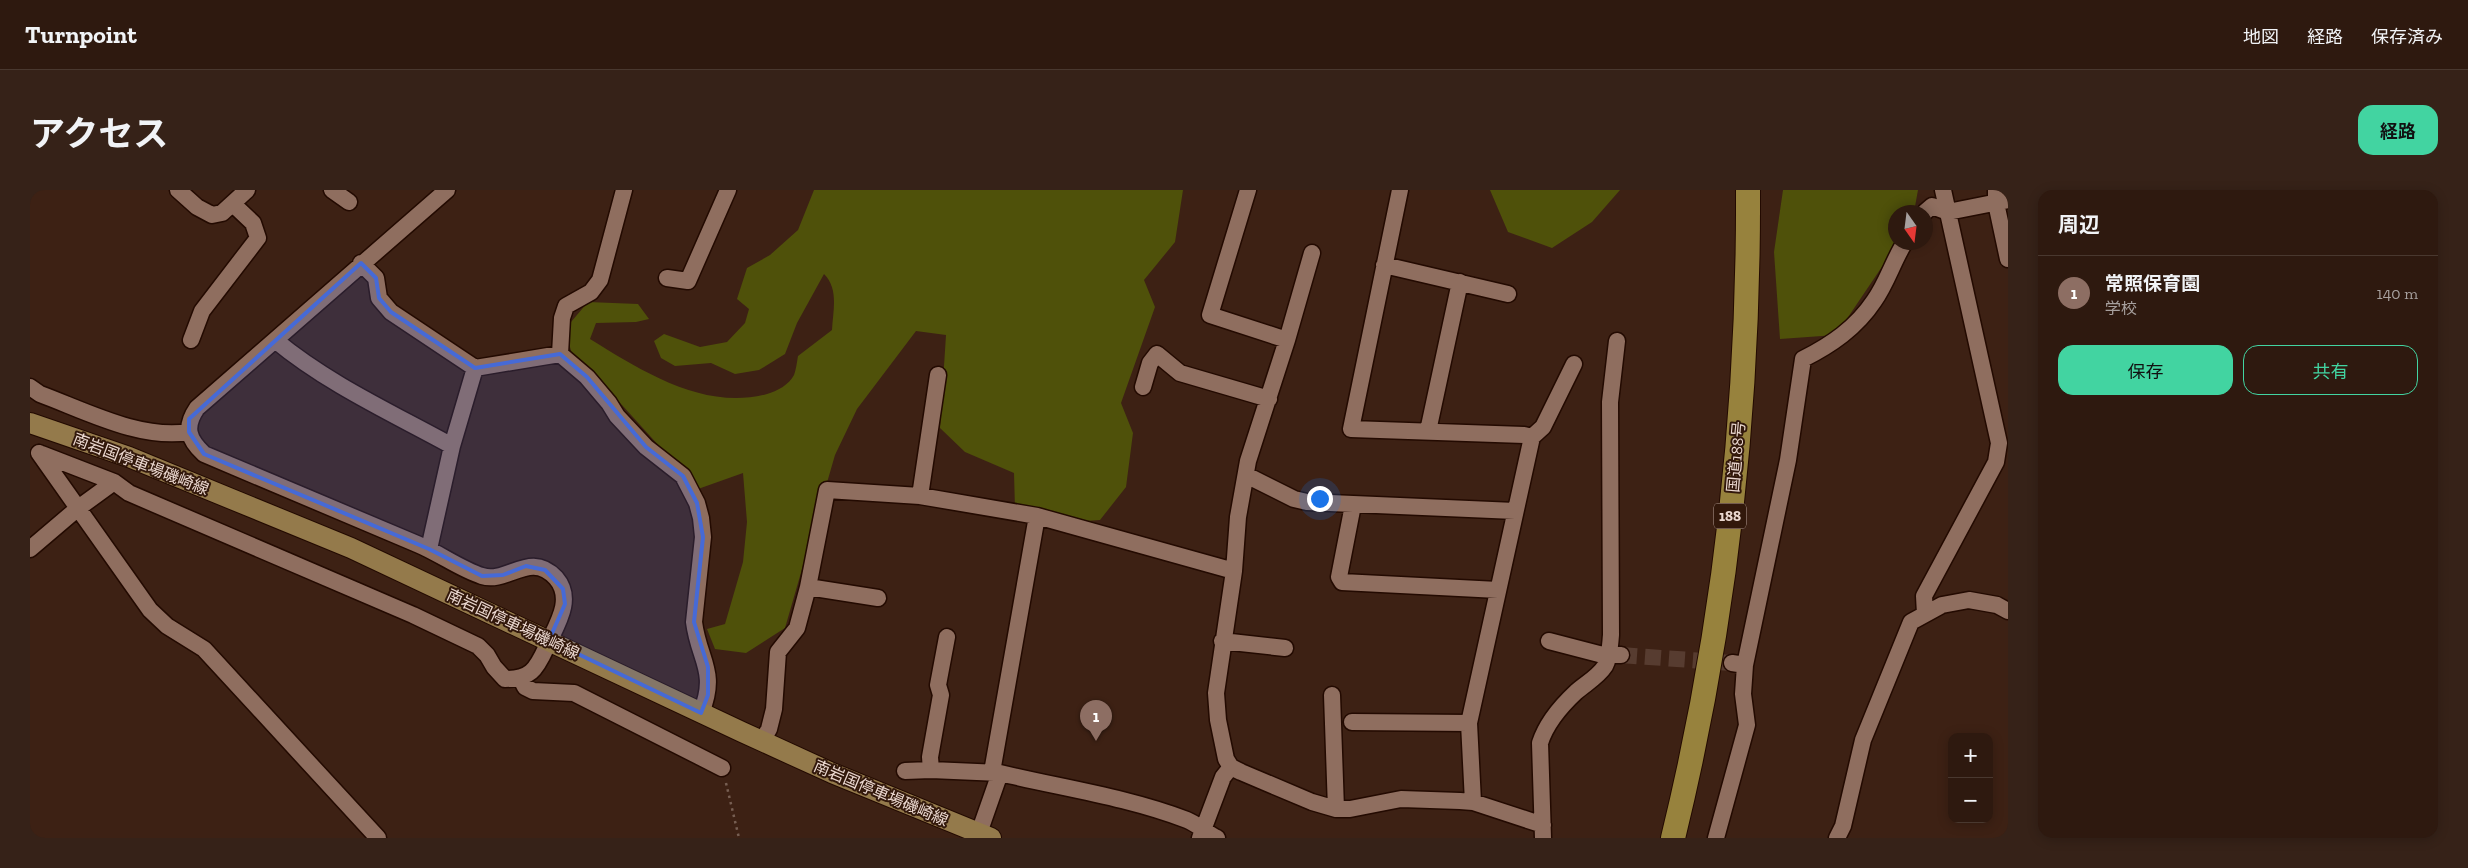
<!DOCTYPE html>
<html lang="ja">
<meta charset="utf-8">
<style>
:root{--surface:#2e190f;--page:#362218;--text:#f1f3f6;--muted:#a7a09e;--line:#49382f;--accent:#42d4a1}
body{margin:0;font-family:"Zilla Slab","Noto Sans JP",serif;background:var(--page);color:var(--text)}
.controls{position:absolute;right:15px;bottom:15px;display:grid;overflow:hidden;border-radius:10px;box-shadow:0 2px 12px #0003}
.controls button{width:45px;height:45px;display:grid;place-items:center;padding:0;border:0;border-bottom:1px solid var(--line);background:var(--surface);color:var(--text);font:25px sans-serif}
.compass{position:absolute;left:1858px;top:15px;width:45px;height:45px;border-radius:50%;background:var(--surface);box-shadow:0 2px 12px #0003;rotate:166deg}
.you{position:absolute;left:1289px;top:308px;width:18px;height:18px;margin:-12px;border:4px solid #fff;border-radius:50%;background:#1a73e8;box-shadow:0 0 0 8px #1a73e833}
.badge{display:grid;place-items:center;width:32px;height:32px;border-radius:50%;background:var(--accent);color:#fff;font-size:16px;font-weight:700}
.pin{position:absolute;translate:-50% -41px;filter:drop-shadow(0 1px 2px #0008)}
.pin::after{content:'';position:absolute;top:26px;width:18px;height:15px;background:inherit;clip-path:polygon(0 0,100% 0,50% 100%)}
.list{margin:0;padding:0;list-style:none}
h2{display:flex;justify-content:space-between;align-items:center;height:65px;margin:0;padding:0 20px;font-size:21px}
h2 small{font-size:16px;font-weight:400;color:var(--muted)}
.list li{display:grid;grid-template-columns:32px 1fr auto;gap:15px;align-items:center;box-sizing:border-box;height:75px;padding:0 20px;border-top:1px solid var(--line)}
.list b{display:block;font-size:19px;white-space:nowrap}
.list p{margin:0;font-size:16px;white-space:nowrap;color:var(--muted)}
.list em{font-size:16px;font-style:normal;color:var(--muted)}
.actions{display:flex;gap:10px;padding:15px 20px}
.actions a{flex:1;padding:11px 0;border:1px solid var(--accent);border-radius:15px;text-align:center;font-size:18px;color:var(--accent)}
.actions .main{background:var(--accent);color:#111}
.map{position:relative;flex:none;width:1978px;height:648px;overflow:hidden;border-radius:15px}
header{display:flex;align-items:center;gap:30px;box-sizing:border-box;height:70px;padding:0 25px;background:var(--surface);border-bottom:1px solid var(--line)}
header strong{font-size:24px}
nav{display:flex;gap:28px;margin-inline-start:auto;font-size:18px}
.intro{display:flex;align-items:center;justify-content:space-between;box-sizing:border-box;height:120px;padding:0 30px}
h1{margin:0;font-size:35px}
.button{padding:12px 22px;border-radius:15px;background:var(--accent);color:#111;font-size:18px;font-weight:700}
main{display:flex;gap:30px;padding:0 30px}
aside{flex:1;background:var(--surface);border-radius:15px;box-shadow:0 2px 12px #0003}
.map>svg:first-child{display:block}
</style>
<header>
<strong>Turnpoint</strong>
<nav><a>地図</a><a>経路</a><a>保存済み</a></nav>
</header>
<div class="intro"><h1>アクセス</h1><a class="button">経路</a></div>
<main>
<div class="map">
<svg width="1978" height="648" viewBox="0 0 1978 648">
<rect width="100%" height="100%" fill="#3d2114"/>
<path fill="#4f510a" d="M784,0H1153L1145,52L1114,90L1125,117L1091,213L1103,243L1096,297L1070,330L1041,332L985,319L984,283L935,262L910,238L916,145L886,141L827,219L805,265L755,438L716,463L685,459L677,439L695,434L713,372L717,332L713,283L668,299L592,215L543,168L537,146L541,132L558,112L608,114L619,129L606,132L566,133L560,149C612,181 674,221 737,204C747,201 759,195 764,185C766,180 767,172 768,166L802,140C803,120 809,99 794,84L767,133L755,164L729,180L705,184L681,173L645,176L631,168L624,151L634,144L670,157L697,152L715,133L719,119L707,109L717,78L740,65L768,40Z
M1460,0H1590L1562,32L1522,58L1478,42Z
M1753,0H1888L1884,22H1866V52L1868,53L1806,145L1750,149L1744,62Z"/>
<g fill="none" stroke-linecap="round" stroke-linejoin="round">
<path stroke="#573c30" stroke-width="16" stroke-dasharray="16 8" stroke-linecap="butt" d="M1591,465L1702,473"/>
<g stroke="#230a01" stroke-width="19">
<path id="minor" d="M148,0L167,17L182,25L192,23L217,0
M302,0L319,12
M1218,0L1180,125L1257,150
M1370,0L1321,239L1494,245L1502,247L1439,533L1443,612
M1966,0V13L1978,69
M1895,22L1902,16L1918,22L1978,10
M1282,63L1257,150L1218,271L1208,327L1204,381L1186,503L1188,530L1196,569L1201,577L1211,582L1282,612L1306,619H1320L1371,609L1430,611L1443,612L1513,635
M331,73L346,88L349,108L361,122L445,178
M1354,75L1478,104
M637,88L658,91L698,0
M161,150L172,121L228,48L223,33L203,14
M245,150C298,194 362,223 422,256
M530,164L557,187L579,213L587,226L616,257L653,286L667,313L671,328L673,347L664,432C669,471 688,481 671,523
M445,178L530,164L532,128L536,116L561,102L570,90L594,0
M0,197L10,204C56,221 110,250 159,242
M1113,197L1120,173L1127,164L1150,183L1239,209
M1398,241L1430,92
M1502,247L1513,237L1544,174
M9,263L84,292L99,303L383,425L448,456L457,465L464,477L475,489C500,489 506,480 516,458C525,437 545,410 526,388C500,360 478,394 452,386C430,379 409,363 387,354C316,324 245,294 174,264C158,249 154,237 167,218L417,0
M9,263L120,420L137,436L174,459L348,648
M1216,285L1264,309L1277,312L1485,321
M890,306L908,185
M1323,315L1309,387L1312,392L1468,400
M0,359L47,319L84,292
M399,359L422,256L445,178
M778,397L848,408
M1895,424L1894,406L1966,272L1969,253L1913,0
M1192,451L1255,458
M1519,451L1569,464L1591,465
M1715,475L1758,270L1773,169C1801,155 1826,138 1844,111C1857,93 1863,71 1875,52
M491,489L495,497L503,501L544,503L692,578
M1302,505L1306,619
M1322,532L1439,533
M732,551L739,539L744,519L748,462L767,438L778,397L797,300L890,306L1007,326L1204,381
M901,580L900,567L911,505L908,495L917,447
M875,581L901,580L970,583
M962,582L1007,326
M949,643L970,583C1032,598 1097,607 1157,630C1167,634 1177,643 1187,648
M1170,648L1193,587L1201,577
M1513,648L1510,553C1516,534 1531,516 1546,502C1555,494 1568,487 1575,476C1580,467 1580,455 1581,445L1580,212L1587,151
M1686,648L1717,535L1713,504L1715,475L1702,473
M1807,648L1813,636L1833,550L1881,432L1912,415L1939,410L1967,415L1978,421"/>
</g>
<g stroke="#230a01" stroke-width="22">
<path id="major" d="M0,233L99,267L321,358L712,542L802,583L961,648"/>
</g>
<g stroke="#230a01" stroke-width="26">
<path id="highway" d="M1643,648C1695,436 1719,218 1718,0"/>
</g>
<path stroke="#775f53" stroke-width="2.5" stroke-dasharray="2.5 4" stroke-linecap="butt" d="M696,593L709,648"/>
<use href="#minor" stroke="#8f6e5f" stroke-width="16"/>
<use href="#major" stroke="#947a4b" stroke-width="20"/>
<use href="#highway" stroke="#97823d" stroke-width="24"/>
</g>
<path fill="#466ad6" fill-opacity="0.2" stroke="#466ad6" stroke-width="4" stroke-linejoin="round" d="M331,73L346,88L349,108L361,122L445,178L530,164L557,187L616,257L653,286L667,313L673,347L664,432L678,477V505L671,523L519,450L535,414L533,399L515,380L496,376L473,385L452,386L399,359L174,264L159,242V229Z"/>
<g text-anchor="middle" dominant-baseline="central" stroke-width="4" stroke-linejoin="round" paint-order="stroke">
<rect fill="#32180b" stroke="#b49e95" stroke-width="1" x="1684" y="313.5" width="32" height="25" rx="4"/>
<g font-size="15" font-weight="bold" fill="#ebd8d0">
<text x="1700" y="326">188</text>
</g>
<g font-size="16" fill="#ebd8d0" stroke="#32180b">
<text transform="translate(1706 267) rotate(-85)">国道188号</text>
<text transform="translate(111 274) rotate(21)">南岩国停車場磯崎線</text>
<text transform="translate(483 434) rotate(25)">南岩国停車場磯崎線</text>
<text transform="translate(851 603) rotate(23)">南岩国停車場磯崎線</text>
</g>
</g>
</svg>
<div class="controls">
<button>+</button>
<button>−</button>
</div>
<svg class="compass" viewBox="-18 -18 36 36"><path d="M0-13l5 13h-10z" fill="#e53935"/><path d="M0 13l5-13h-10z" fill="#a7a09e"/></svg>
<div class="you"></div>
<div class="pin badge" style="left:1066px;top:551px;background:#8d6e63">1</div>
</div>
<aside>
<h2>周辺<small></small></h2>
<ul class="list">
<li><span class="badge" style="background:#8d6e63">1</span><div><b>常照保育園</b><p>学校</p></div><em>140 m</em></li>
</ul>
<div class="actions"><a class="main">保存</a><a>共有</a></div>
</aside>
</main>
